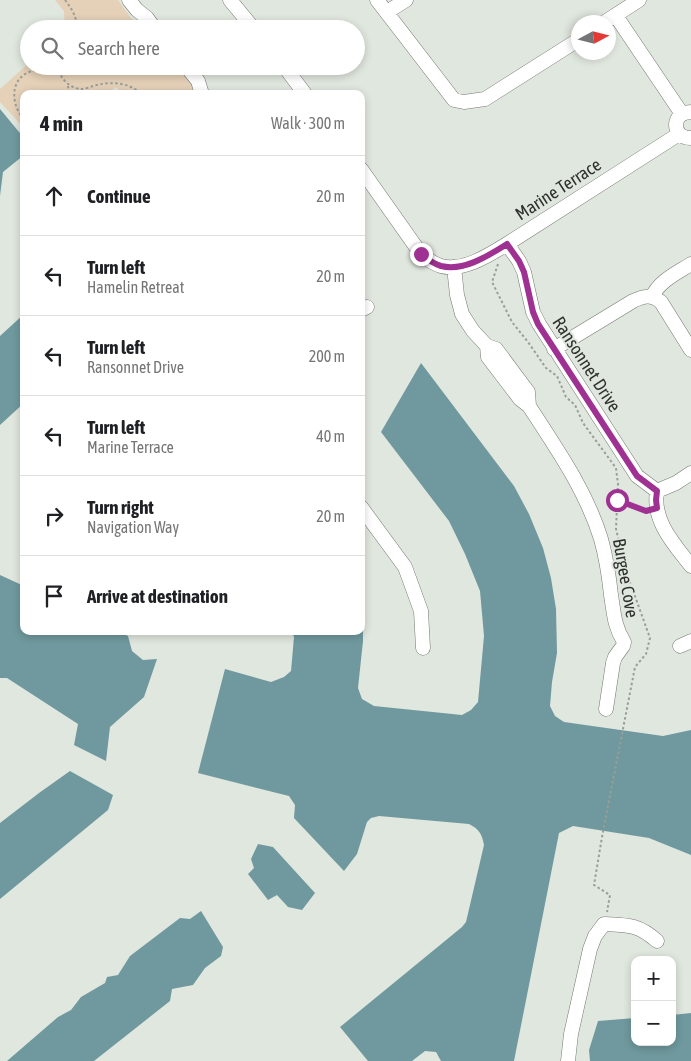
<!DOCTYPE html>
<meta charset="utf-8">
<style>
:root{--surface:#fff;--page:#f6f6f6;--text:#202124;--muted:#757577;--line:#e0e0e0}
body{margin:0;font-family:"Asap Condensed",sans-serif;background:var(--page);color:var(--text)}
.controls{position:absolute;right:15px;bottom:15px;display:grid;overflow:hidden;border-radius:10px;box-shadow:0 2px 8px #0003}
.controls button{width:45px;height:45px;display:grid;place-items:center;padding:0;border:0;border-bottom:1px solid var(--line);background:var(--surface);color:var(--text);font:25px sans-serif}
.compass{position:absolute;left:571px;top:15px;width:45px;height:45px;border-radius:50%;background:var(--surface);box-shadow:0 2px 8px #0003;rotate:83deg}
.stop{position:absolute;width:15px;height:15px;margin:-11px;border:4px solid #9e3191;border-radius:50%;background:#fff}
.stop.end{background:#9e3191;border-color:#fff;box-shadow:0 1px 5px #0008}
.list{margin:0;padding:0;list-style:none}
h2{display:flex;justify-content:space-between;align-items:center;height:65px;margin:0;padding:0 20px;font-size:21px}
h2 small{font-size:16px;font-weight:400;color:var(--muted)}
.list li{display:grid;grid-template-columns:32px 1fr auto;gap:15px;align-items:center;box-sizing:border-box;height:80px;padding:0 20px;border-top:1px solid var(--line)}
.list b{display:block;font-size:19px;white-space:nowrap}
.list p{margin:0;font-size:16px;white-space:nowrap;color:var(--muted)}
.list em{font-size:16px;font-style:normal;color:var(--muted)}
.icon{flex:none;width:28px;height:28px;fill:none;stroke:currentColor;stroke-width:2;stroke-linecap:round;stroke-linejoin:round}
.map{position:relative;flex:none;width:691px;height:1061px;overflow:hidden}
.search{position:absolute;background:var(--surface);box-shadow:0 2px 8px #0003;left:20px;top:20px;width:345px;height:55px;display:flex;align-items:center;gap:12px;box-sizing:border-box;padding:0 18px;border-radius:28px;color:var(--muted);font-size:19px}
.panel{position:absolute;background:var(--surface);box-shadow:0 2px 8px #0003;left:20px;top:90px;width:345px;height:545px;border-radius:10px}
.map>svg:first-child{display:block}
</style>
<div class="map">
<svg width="691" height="1061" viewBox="0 0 691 1061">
<rect width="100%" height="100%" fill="#e0e7de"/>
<path fill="#e5d0b8" d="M55,0H118L131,18L144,26L147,29H65L64,11Z
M29,63V66H177L196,88L193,94H123L116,87L107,94H24V128L0,102V89Z"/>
<path fill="#6f999e" d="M0,109L24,138V155L3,172L0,196Z
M24,314V403L0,425V336Z
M421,363L514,486L529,514L543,548L551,578L556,609L557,653L552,682L550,706L555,716L564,722L663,736L691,730V855L649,838L573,826L559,833L514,1061H441L436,1052L425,1051L412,1061H368L340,1027L462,927L466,922L484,845C482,834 479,829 469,824L379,816L371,818L367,822L357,854L344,871L294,818L295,805L289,796L198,773L225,669L271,682L284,677L291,671L294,637L292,631H361V619L363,631V641L358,688L362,699L374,706L462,715L471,710L478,702L484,636L480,591L465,554L449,521L381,432Z
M0,575L24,586V631H118L128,636L132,651L143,660L157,659L144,697L110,727L106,761L74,745L78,724L7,678H0Z
M70,771L113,795L108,810L0,899V823L39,793Z
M258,844L273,847L315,893L302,910L288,907L277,895L268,900L248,874L254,868L251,859Z
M201,911L223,947L221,956L205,968L193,985L172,989L170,1001L94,1061H7L58,1017L71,1010L81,997L105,983L107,977L118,975L130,956L180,918L190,919Z
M691,1013V1061H590L589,1050L598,1021L635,1018V1042H672V1015Z"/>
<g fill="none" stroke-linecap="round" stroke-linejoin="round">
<g stroke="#737971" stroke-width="15">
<path id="minor" d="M129,0L137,10L147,18L155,29
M230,0L254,29
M377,0L454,100L464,102L485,99L578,40
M387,12L406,0
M616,16L682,114
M605,22L639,0
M186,66L198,81L202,94
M284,66L305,94
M691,112C671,112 671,138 691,138
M361,169L421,254C427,259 434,264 441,266C463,272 489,255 507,244L679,134
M507,244L519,261L524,272L533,312L539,324L637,476L657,491
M454,267L457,295L462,314L473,331L487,346L496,349L528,392L529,406
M652,297C659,281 677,273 691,264
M361,310L367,307
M487,346L488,357L520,399L529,406C556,448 586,490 601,539C606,557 609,576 611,595C614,613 614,626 624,642L623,646L615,657L613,663L606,709
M554,349L633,301C644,296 651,294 661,302L691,350
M657,491C652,521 674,544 691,566
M657,491L676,483L691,473
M361,507L405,567L421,611L423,648
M680,646L691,641
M568,1061L571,1034L590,949L595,936L604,924C627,925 638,924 657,941"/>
</g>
<path stroke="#999e97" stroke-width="2" stroke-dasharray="2.5 2.5" stroke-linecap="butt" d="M65,0C72,9 77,17 77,29
M58,66C59,78 70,89 82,89C85,89 90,87 93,86C111,81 128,82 142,94
M68,86L69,94
M24,119C12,107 9,82 27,73C36,68 49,70 59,72
M498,264L492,282L512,322L528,342L546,368L557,376L566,397L575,405L583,423L616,468L618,484L616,529L627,574L650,638L646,654L635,667L602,837L594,885L610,895L607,912
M617,500L645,511"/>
<use href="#minor" stroke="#fff" stroke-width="14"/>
</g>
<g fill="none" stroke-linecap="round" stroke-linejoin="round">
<path stroke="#9e3191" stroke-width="6" d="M421,254C427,259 434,264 441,266C464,272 489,255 507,244L519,261L524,272L533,312L538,324L637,476L657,491L656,500L657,508L646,511L617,500"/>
</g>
<g text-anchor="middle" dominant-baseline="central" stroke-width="4" stroke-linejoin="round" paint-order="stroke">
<g font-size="18" fill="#2e312d" stroke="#e0e7de">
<text transform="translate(558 189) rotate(-33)">Marine Terrace</text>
<text transform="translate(587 364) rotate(57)">Ransonnet Drive</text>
<text transform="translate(626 578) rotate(80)">Burgee Cove</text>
</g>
</g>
</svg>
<div class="controls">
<button>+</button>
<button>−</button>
</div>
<svg class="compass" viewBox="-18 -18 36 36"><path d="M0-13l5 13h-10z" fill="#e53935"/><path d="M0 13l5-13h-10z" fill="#757577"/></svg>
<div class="stop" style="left:617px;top:500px"></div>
<div class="stop end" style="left:421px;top:254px"></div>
<div class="search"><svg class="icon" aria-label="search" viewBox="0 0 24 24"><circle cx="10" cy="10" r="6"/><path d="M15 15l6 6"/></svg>Search here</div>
<section class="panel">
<h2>4 min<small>Walk · 300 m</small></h2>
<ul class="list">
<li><svg class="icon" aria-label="ahead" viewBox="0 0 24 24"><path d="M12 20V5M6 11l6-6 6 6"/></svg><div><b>Continue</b></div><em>20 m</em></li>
<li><svg class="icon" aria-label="left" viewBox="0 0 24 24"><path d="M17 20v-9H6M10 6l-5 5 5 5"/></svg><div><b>Turn left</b><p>Hamelin Retreat</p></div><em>20 m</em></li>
<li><svg class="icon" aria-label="left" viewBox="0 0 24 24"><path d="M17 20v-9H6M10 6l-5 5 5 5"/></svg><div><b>Turn left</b><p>Ransonnet Drive</p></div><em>200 m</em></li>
<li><svg class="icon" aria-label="left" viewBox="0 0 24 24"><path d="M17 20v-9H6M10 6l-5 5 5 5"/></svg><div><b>Turn left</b><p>Marine Terrace</p></div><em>40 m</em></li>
<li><svg class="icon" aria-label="right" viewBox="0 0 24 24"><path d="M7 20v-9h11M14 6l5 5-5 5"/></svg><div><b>Turn right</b><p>Navigation Way</p></div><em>20 m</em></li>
<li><svg class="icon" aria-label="arrive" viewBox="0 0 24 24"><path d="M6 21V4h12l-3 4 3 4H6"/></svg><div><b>Arrive at destination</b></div></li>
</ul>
</section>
</div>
